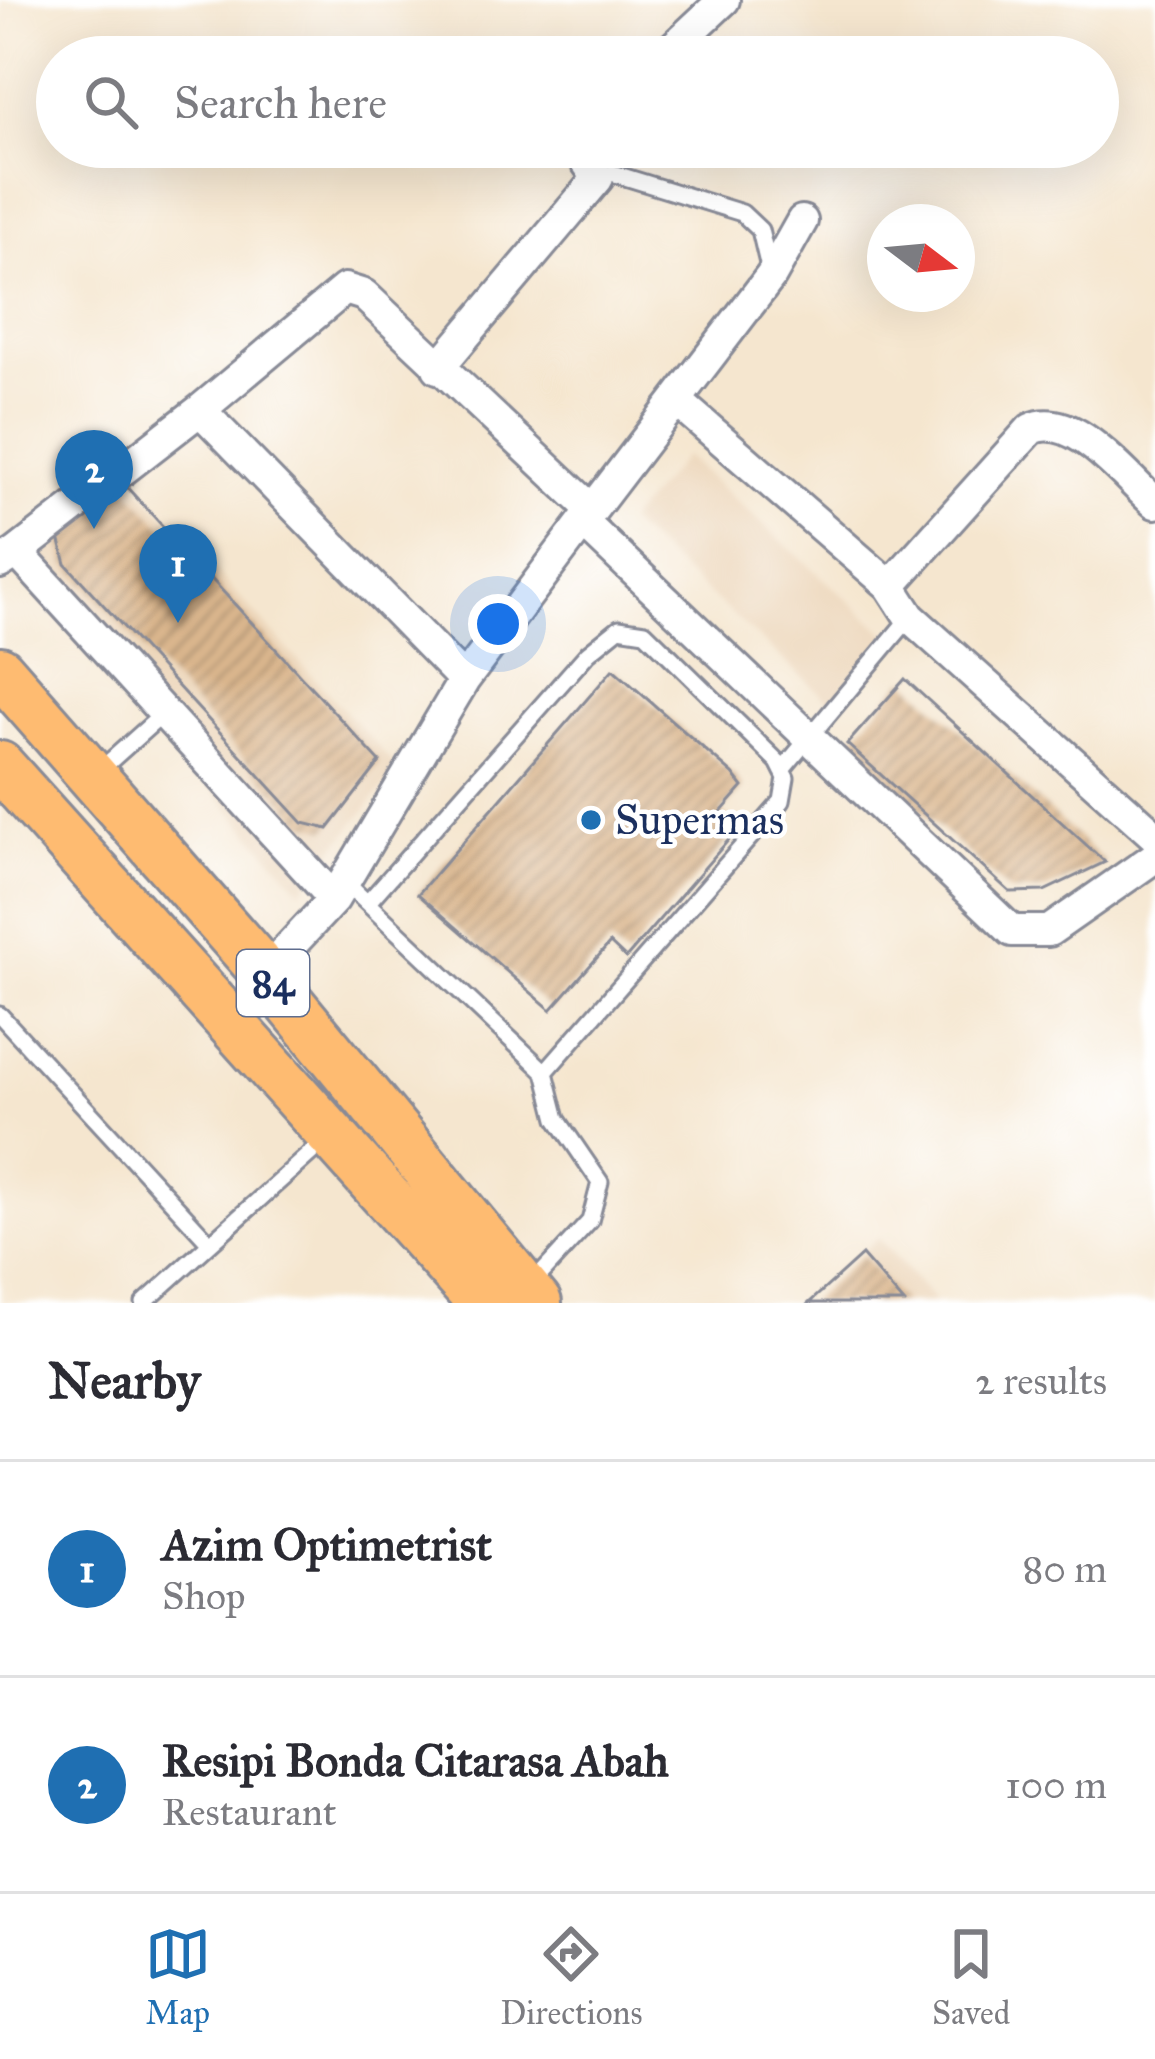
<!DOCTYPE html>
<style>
:root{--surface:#fff;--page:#f7f7f7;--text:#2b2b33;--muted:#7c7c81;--line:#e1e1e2;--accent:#1f6fb2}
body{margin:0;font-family:"IM FELL Great Primer",serif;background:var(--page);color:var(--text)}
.compass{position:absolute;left:867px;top:204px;width:108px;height:108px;border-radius:50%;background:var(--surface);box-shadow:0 12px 48px #0002;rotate:106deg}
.you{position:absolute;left:498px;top:624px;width:42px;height:42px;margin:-30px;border:9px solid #fff;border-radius:50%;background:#1a73e8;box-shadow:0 0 0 18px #1a73e833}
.badge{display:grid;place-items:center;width:78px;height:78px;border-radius:50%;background:var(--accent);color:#fff;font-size:39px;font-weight:700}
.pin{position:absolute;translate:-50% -99px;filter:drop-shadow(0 3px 6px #0008)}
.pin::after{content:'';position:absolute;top:63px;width:42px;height:36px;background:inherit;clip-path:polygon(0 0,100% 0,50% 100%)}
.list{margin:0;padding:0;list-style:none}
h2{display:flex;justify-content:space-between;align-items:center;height:156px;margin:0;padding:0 48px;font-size:51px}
h2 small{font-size:39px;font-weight:400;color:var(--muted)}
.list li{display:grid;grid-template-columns:78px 1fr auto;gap:36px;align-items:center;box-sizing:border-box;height:216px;padding:0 48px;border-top:3px solid var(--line)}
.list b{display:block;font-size:45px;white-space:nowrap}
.list p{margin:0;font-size:39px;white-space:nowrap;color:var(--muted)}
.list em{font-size:39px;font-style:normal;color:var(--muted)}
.icon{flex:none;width:66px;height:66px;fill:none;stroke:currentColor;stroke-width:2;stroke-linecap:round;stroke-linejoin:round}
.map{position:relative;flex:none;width:1155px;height:1303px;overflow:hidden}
.search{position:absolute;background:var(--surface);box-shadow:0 12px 48px #0002;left:36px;right:36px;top:36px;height:132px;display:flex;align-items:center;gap:30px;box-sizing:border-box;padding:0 42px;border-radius:66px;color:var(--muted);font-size:45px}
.sheet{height:588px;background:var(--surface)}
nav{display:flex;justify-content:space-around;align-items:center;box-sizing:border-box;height:168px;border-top:3px solid var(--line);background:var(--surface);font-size:33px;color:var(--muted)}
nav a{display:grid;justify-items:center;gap:6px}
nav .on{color:var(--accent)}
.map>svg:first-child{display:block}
</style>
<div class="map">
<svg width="1155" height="1303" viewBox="0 0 1155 1303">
<defs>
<pattern id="building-hatch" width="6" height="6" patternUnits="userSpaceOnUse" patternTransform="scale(3)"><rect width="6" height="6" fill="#dab68d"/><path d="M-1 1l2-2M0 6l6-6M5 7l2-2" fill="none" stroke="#b09476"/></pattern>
</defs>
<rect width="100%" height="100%" fill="#fff"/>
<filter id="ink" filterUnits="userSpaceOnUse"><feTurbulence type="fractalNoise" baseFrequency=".00833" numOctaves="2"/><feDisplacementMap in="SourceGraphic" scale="24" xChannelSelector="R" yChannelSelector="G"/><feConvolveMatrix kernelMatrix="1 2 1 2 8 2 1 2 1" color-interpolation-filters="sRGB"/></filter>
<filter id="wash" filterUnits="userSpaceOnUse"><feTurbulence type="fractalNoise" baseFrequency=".004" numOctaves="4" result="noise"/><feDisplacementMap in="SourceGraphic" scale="48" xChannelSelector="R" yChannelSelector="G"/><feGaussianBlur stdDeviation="2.7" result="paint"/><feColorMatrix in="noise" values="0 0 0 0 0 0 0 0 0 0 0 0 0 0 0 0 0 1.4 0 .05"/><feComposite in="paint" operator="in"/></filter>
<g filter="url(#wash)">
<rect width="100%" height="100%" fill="#f5e6cf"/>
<path fill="#edd7bb" d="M108,455L398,769L301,890L3,554Z
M685,456L890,637L832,703L627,522Z
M878,1238L936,1303H807Z"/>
<g id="blocks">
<path fill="url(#building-hatch)" d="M122,482L380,762L328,829L303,823L66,564L58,534Z
M613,669L733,774L743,787L721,812L739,828L626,958L610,943L551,1010L418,894Z
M905,679L1105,862L1044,891L1010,892L847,744Z
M862,1255L904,1303H809Z"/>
</g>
</g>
<g filter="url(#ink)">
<use href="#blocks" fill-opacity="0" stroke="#888a96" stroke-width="3"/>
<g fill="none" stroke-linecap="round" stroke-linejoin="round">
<g stroke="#888a96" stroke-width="21">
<path id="service" d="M598,178L612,173L742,213L760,230L770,272
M782,770L910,617
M99,771L164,713
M345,882L545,1072L557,1119L600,1182L590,1221L530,1286
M370,900L588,653L619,628L645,632L778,762L786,778L782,801L545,1072
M0,1015L210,1243
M144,1303L324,1141"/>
</g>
<g stroke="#888a96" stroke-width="36">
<path id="minor" d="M663,57L724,0
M438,368L598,178L576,147
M678,402L890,586L910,617L1155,836
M200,410L464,680
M583,522L771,276L802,221
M17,552L200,410L345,289L364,295L591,509
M0,563L17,552L334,899
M890,586L1031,429C1073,409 1125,477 1155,503
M265,973L334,899L464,680L583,522L1012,931H1049L1155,857"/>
</g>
<g stroke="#888a96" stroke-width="54">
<path id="primary" d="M0,671L265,973L537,1303
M0,766L482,1303"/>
</g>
<use href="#service" stroke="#fff" stroke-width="15"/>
<use href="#minor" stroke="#fff" stroke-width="30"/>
<use href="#primary" stroke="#febb71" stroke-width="48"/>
</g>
</g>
<circle fill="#1f6fb2" stroke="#fff" stroke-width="4.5" cx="591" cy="820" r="12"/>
<g text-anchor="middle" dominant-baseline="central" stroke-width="9" stroke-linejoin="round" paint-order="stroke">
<rect fill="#fff" stroke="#5f6d8e" stroke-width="3" x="237" y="950" width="72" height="66" rx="9"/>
<g font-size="39" font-weight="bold" fill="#1b2f5e">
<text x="273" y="983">84</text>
</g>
<g font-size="42" fill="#1b2f5e" stroke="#fff" text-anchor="start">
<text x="615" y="820">Supermas</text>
</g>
</g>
</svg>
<svg class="compass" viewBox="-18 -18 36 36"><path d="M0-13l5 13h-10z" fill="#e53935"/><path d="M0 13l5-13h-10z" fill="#7c7c81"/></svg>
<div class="you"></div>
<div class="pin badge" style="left:178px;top:623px">1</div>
<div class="pin badge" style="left:94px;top:529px">2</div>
<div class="search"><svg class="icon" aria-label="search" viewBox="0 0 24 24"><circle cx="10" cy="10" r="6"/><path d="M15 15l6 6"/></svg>Search here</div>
</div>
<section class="sheet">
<h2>Nearby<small>2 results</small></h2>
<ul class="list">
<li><span class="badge">1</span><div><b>Azim Optimetrist</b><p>Shop</p></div><em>80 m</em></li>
<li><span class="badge">2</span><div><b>Resipi Bonda Citarasa Abah</b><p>Restaurant</p></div><em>100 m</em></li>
</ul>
</section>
<nav>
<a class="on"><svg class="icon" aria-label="map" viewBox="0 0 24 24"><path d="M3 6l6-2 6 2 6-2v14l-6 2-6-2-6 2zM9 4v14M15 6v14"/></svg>Map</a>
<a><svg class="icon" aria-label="directions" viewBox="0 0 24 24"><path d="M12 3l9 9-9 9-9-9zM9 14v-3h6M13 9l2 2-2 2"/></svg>Directions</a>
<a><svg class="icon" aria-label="saved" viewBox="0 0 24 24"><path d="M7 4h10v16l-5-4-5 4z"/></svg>Saved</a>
</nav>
